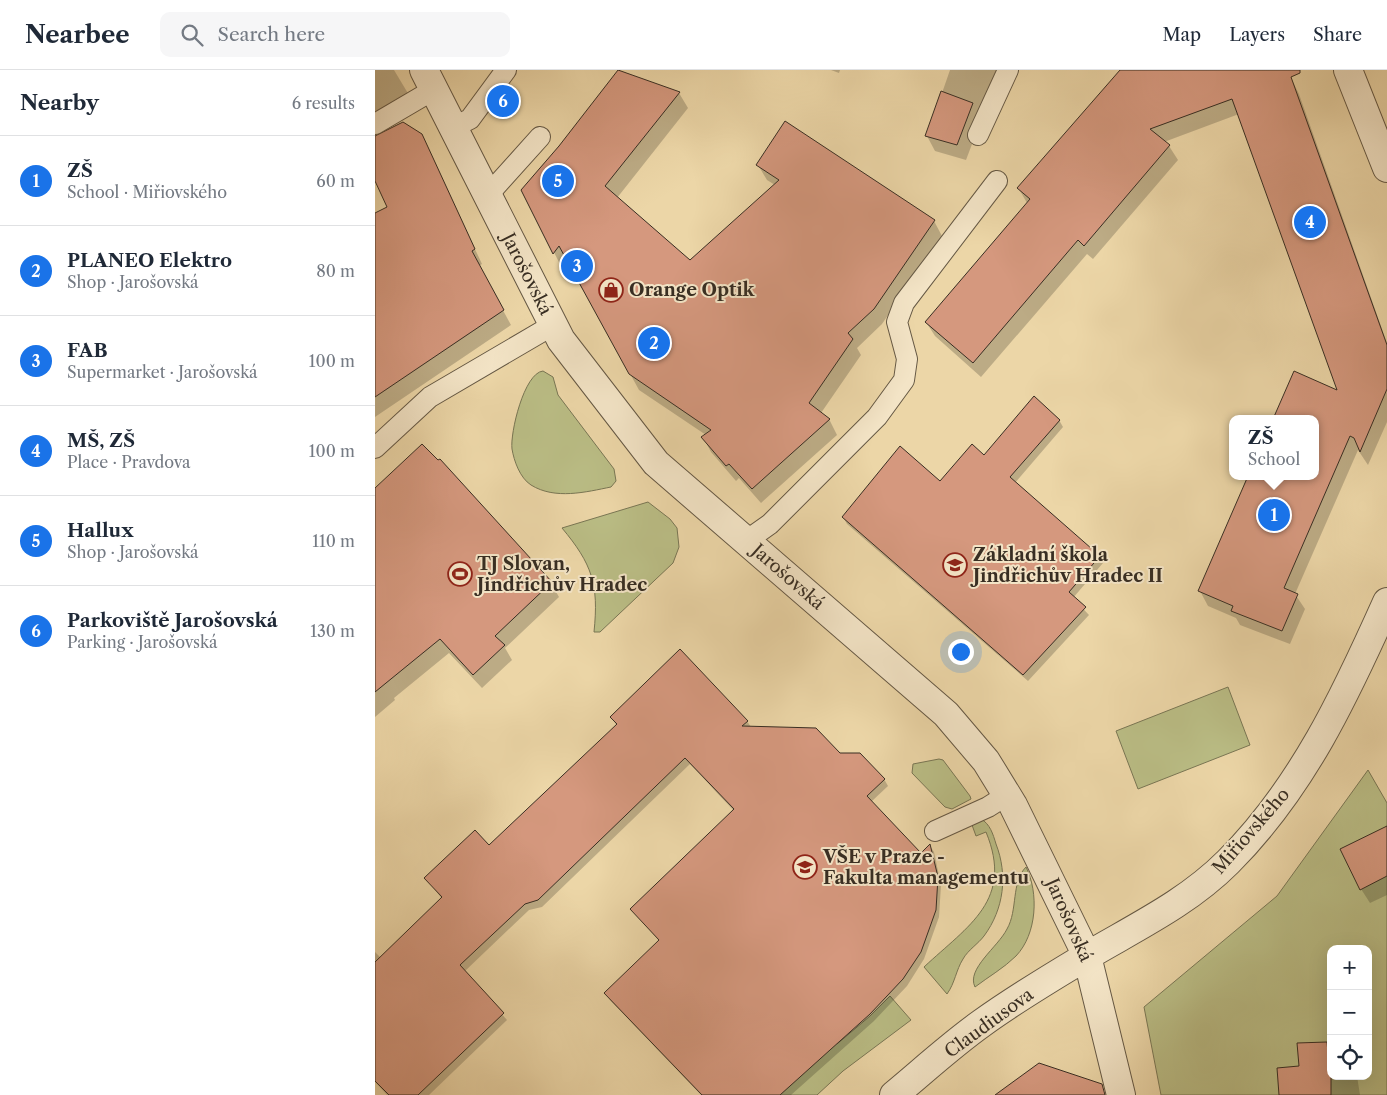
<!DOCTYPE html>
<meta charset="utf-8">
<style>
:root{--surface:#fff;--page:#f6f6f7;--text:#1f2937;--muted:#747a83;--line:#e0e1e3;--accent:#1a73e8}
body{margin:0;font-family:"Libre Caslon Text",serif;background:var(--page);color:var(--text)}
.controls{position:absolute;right:15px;bottom:15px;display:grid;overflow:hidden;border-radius:10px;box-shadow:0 5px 20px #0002}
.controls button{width:45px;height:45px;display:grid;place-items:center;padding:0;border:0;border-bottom:1px solid var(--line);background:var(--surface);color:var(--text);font:25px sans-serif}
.you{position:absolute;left:585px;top:581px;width:18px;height:18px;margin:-12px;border:4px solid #fff;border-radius:50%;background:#1a73e8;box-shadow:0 0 0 8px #1a73e833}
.badge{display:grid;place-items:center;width:32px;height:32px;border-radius:50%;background:var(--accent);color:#fff;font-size:16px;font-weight:700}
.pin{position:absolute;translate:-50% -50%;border:2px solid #fff;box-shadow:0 1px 5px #0006}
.popup{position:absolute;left:854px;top:345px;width:90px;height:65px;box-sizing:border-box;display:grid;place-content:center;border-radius:10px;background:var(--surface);filter:drop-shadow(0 1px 4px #0005);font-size:16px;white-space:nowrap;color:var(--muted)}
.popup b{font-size:19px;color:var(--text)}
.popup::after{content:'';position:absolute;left:50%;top:100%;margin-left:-10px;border:10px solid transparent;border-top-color:var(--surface)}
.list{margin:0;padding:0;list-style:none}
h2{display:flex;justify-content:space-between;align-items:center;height:65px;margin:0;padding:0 20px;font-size:21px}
h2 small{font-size:16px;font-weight:400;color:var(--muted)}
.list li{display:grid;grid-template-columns:32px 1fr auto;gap:15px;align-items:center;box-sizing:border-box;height:90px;padding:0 20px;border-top:1px solid var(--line)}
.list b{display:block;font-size:19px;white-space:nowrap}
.list p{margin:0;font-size:16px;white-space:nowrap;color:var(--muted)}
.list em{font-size:16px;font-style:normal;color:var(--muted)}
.icon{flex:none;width:28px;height:28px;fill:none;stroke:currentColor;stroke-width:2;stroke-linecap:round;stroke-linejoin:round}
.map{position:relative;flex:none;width:1012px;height:1025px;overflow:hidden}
header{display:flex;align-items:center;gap:30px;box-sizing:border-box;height:70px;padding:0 25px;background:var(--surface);border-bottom:1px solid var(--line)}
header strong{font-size:24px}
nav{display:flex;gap:28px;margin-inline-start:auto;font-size:18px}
.search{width:350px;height:45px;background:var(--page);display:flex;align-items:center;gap:12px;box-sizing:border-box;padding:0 18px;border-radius:10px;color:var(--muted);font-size:19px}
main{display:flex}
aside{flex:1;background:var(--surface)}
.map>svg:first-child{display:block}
</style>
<header>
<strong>Nearbee</strong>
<div class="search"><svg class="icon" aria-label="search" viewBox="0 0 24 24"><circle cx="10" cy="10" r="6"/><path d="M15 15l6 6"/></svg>Search here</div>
<nav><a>Map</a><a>Layers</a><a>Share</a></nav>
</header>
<main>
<aside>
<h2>Nearby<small>6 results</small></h2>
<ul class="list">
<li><span class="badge">1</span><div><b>ZŠ</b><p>School · Miřiovského</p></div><em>60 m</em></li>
<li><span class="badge">2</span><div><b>PLANEO Elektro</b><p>Shop · Jarošovská</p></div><em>80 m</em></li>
<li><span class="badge">3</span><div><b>FAB</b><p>Supermarket · Jarošovská</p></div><em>100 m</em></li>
<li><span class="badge">4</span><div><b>MŠ, ZŠ</b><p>Place · Pravdova</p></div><em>100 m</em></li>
<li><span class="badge">5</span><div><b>Hallux</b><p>Shop · Jarošovská</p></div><em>110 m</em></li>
<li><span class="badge">6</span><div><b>Parkoviště Jarošovská</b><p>Parking · Jarošovská</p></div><em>130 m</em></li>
</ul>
</aside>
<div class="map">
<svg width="1012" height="1025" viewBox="0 0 1012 1025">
<rect width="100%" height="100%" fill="#ecd6a7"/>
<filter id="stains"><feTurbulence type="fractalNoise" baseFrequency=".004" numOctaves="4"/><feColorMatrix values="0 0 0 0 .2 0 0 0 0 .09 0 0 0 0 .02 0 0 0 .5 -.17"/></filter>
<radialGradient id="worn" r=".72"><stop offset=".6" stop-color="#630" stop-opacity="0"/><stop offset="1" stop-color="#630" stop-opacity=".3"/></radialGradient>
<path fill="#babd85" stroke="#797654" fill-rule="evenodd" d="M168,301L178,307L183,325L239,399L241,411L236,417C211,422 180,430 156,415C145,408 139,391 137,379C135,363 149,303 168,301Z
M273,432L295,449L302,458L304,477L298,493L225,562H219C224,514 217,494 187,458Z
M853,617L875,675L763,719L741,661Z
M564,689L568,690L595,726L596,729L577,739L570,737L537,703L538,694Z
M993,700L1012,733V1025H786L769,937L902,826ZM956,879H993V1006H956Z
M606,749C615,754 618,764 621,774C633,805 629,839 609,866C603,874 593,880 588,889C581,900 580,913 572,924L549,897C594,855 639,830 611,762L601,766L597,755Z
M651,797C664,823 662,864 641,886C629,898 613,907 600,917C591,899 623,877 632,859C643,840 636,812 651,797Z
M515,926L536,950L468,1001L442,1025H398L456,969L462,974L495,946Z"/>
<path fill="#0003" d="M0,0H19L37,30L0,61Z
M456,0H465L464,3Z
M575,0H625L591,90L560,81L552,66Z
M746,0H912L924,24L1012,273V352L993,395L983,380L920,524L930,539L915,574L865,555L861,548L833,536L825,521L940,406L964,322L864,44L789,72L794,76L803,90L718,189L712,184L606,307L560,266L551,252L652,133L644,119Z
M304,23L313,38L242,128L315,192L400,115L392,110L383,95L559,151L567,166L507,254L482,278L486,285L446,343L454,349L462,365L386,433L364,408L361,411L336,382L328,367L331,365L264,320L193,191L187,198L147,120Z
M46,65L107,194L104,196L136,255L0,347V145L14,138L0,108V67Z
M684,350L688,357L640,413L724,486L728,493L698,528L714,545L653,611L472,454L468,447L565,412L609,386Z
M0,420L176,513L184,527L130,578L137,590L107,618L74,583L19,628L20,630L0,647Z
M236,647L372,651L376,657L465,684L509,709L513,716L496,732L546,785L555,776L559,782L566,815L564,847L549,889L532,916L499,951L416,1025H326L235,930L231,923L285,872L257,839L359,741L315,694L167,837L154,840L89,902L132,950L54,1025H12L0,1012V882L6,888L67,829L51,808L114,777L242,656Z
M1012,757V825L995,833L986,819Z
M952,973L956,980V1006H982L985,1025H905L925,997Z"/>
<path fill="#d5987e" stroke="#382e23" d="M243,0L305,22L230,116L315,190L404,110L381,95L410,51L560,150L499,239L473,263L478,269L434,333L455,349L377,419L354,394L351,396L326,367L336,360L254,304L184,176L178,184L146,120L184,76Z
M745,0H925V3L916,7L1012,275V319L985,382L979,368L975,366L909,518L923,524L907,561L856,541L858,536L823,521L873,406H940V349H898L919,301L962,320L857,29L775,59L795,75L709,176L703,170L598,293L550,252L655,129L642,118Z
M566,21L598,33L582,75L550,66Z
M28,52L47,64L100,179L97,181L129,240L0,327V143L12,137L0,111V66Z
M659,326L685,350L635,407L725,486L694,522L711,537L648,605L467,447L525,376L565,411L597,374L609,385Z
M47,374L63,390L65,389L177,512L120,566L130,575L98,605L65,569L0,622V418Z
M305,579L373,651L367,656L441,658L465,683H485L510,709L492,726L546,783L555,774L563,807L561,840L546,882L528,909L495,944L405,1025H327L229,923L284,870L255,839L359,739L310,688L163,830L150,834L85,895L129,943L43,1025H14L0,1011V892L67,827L49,808L100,760L114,775L242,654L235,647Z
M1012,756V806L985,820L965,779Z
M952,972L954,994H956V1025H904L902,998L924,996L922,973Z
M664,993L727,1014L730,1025H620Z"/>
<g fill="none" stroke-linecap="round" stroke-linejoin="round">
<g stroke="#655844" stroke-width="22">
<path id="lane" d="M0,54L58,20
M77,58L95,49L131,0
M603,65L633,0
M112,126L165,67
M0,378L55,327L178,255
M371,471L395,454L502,347L529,310L532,289L522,252L529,233L622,111
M560,761L613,737L632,725"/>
</g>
<g stroke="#655844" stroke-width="30">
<path id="street" d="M49,0L186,270L281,393L571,644L611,691L638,735L712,886L746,1025
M973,0L1012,98
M519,1025C548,1001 576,975 607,953C640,929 677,907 712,886C761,857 812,833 853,792C927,718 970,626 1012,532"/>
</g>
<use href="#lane" stroke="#f3e4c6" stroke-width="20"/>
<use href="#street" stroke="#f3e4c6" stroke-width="28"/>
</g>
<defs>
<g id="shop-ring" transform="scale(1.25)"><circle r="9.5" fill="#f3e4c6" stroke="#8f2418" stroke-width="1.5"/><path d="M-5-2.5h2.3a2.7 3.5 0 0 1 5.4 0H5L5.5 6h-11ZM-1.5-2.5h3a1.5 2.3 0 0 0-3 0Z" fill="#8f2418"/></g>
<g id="school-ring" transform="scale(1.25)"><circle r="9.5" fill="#f3e4c6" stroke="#8f2418" stroke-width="1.5"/><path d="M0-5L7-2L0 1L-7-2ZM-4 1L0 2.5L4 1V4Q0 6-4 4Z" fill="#8f2418"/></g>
<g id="stadium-ring" transform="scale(1.25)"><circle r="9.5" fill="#f3e4c6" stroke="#8f2418" stroke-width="1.5"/><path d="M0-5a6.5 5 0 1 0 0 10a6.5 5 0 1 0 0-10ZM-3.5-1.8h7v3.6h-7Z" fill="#8f2418"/></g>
<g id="university-ring" transform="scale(1.25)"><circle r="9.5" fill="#f3e4c6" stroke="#8f2418" stroke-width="1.5"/><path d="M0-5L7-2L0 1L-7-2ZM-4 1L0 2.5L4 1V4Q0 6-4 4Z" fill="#8f2418"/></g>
</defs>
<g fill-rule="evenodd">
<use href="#shop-ring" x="236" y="220"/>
<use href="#school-ring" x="580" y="495"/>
<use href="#stadium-ring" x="85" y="504"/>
<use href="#university-ring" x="430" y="797"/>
</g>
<g text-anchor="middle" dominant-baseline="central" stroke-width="4" stroke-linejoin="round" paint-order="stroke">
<g font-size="18" fill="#382e23" stroke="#f3e4c6">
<text transform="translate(152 204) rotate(63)">Jarošovská</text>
<text transform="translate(413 507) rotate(41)">Jarošovská</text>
<text transform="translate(876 761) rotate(-49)">Miřiovského</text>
<text transform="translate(694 850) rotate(66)">Jarošovská</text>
<text transform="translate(614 953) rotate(-36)">Claudiusova</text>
</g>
<g font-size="18" font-weight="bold" fill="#382e23" stroke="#f3e4c6" text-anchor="start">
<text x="254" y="220">Orange Optik</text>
<text x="598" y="485">Základní škola<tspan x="598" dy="21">Jindřichův Hradec II</tspan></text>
<text x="102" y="494">TJ Slovan,<tspan x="102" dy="21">Jindřichův Hradec</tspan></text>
<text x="448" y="787">VŠE v Praze -<tspan x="448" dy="21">Fakulta managementu</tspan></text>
</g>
</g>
<rect width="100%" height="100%" filter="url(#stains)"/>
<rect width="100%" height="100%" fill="url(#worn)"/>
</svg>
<div class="controls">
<button>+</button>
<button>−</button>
<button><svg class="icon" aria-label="locate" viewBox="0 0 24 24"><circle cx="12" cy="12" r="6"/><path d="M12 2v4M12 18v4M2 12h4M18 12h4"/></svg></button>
</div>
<div class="you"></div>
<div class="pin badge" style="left:899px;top:445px">1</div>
<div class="popup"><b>ZŠ</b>School</div>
<div class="pin badge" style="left:279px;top:273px">2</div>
<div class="pin badge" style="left:202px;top:196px">3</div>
<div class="pin badge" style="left:935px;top:152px">4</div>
<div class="pin badge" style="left:183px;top:111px">5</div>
<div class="pin badge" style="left:128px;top:31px">6</div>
</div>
</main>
